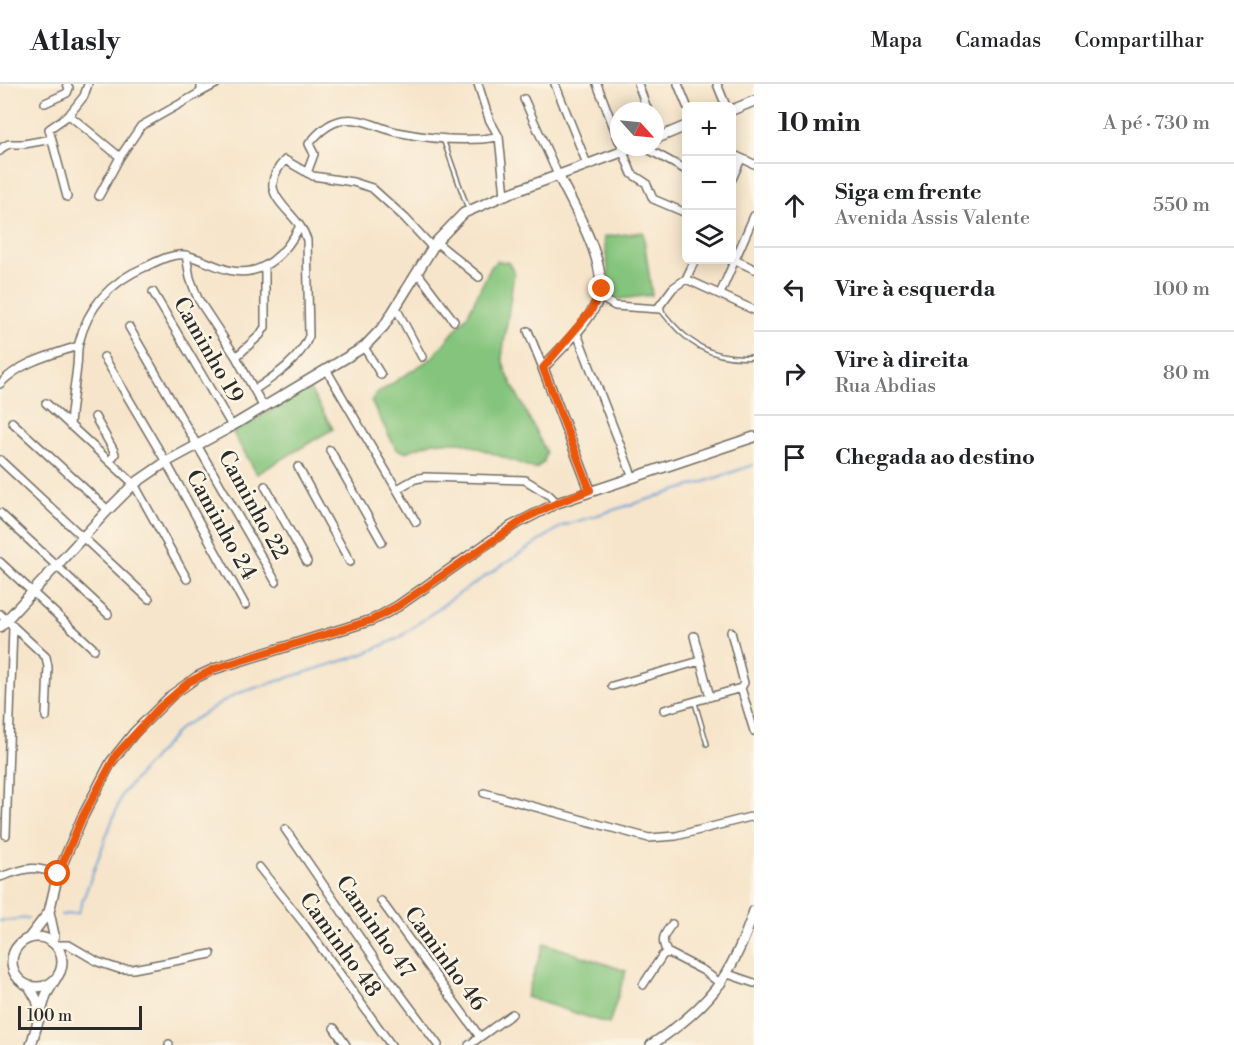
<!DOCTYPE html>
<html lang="pt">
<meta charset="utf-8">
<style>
:root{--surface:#fff;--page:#f6f6f6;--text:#202124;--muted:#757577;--line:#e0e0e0}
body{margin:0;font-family:"Libre Bodoni",serif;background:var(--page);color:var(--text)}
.controls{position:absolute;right:18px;top:18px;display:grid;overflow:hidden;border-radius:9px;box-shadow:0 3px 15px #0003}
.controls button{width:54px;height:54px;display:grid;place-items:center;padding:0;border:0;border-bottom:2px solid var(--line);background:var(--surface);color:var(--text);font:30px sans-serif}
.compass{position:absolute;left:610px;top:18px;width:54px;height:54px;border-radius:50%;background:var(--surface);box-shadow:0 3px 15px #0003;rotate:117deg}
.scale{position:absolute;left:18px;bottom:15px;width:124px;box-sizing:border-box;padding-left:6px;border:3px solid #2b2b2b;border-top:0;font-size:16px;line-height:21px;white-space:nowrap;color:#2b2b2b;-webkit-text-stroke:4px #fcf5e5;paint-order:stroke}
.stop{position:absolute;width:18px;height:18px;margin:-14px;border:4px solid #ea580c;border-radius:50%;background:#fff}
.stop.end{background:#ea580c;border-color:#fff;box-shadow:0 2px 6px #0008}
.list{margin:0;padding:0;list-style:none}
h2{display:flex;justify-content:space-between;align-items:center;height:78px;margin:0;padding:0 24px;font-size:26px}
h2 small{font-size:20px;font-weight:400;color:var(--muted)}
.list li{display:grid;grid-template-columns:39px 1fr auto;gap:18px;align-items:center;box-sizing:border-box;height:84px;padding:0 24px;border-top:2px solid var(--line)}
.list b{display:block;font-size:22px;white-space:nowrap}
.list p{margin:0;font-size:20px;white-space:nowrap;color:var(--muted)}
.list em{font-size:20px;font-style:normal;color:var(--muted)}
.icon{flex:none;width:33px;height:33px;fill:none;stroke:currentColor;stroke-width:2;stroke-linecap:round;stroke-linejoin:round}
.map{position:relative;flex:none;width:754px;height:961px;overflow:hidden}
header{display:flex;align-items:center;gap:36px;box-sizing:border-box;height:84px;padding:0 30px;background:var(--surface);border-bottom:2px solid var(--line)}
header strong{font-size:28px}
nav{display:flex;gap:33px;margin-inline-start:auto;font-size:21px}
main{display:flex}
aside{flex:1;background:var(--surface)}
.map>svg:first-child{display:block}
</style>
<header>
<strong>Atlasly</strong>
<nav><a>Mapa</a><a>Camadas</a><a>Compartilhar</a></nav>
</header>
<main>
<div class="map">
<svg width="754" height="961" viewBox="0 0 754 961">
<rect width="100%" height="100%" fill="#fcf5e5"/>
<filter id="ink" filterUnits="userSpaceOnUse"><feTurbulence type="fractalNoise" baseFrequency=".0167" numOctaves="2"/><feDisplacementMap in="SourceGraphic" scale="12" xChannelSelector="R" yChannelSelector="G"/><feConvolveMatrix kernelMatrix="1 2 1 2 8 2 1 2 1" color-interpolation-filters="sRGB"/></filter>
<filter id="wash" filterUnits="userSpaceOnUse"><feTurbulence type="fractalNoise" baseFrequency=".008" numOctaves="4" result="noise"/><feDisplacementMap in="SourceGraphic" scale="24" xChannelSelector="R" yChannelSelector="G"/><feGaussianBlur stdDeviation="1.35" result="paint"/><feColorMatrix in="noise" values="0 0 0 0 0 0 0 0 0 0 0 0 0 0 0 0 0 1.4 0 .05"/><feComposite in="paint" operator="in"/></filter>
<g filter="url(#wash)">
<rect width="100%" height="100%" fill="#f6e5cb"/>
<path fill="#84c47c" stroke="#587854" stroke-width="1.5" d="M643,148L652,211L612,216L604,153Z
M497,177L508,178L514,189L502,274L506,288L546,368L544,378L535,385L462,358H433L405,368L396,365L371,317L376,310L432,274L467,232L491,183Z
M309,304L333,345L257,390L233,349Z
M544,859L626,887L609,940L526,913Z"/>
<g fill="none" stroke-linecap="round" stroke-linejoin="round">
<path stroke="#669dd4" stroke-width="2" d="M61,831L78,829L122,710L180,644L236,610L361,571L399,554L451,515L562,442L704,398L753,381
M0,837L28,834"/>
</g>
</g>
<g filter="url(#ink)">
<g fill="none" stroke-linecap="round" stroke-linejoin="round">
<g stroke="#726c63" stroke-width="6">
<path id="lane" d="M443,55L468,125
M660,225C685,258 711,277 754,273
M695,619L707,660"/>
</g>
<g stroke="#726c63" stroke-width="10">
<path id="street" d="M478,0L489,35L499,53L505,111
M555,0L587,80
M597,0L619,57
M638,0L648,27
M678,0L687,22
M717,0L726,22
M201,8L216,0
M524,15L558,91
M45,19L67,9L69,4L67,0
M69,31L120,73
M655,45L658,54
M621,63L632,90L646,99L653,115L686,129
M644,63L686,86
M0,67L3,63L9,60H24L52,55
M732,70L754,80
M307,89L314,70L309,60C318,49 328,39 343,36C361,33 379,44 397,48C430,55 467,58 499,53
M732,95L741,75
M99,112L120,73L141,42L201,8V0
M67,113L49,45L69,31L84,12L88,0
M436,158L479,193
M186,171L190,194L198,215L236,273L263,322
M695,176L686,195L754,226
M735,176L754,185
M417,188L454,237
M153,208L232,342
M720,210L754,132
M599,213L615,222L660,225
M396,224L422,273
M658,224L673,204L686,195
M129,243L276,498
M528,247L543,284
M576,247L633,394
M364,263L381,291
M104,273L166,378L245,521
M236,273L260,251L265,243V182
M327,287L416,438
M0,300C20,278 51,271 78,262
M254,306C275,292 300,276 309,252L307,156C298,125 251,112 285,76L313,92L353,98L372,104L405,134L432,163
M46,319L134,400L187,495
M95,333L114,367L115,370L110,377
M12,338L108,426
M70,342C71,322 75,302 77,282C78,275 77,267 79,259C88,222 110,198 145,183C156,178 172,169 185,171C199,174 214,182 228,186C262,195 286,169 300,142
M330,366L382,458
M0,376L149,515
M298,383L350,478
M265,402L307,478
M397,405L415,395L425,393L525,396L548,410L557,419
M0,429L108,530
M0,478L94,565
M0,530L46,573L48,583L46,633
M731,548L744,599L741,604L754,647
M694,552L710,613
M612,602L700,577
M664,626L741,604
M484,709L649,754L676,752L754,732
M285,745L378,880L438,961
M6,751L13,542
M259,783L305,841L391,961
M0,793C26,784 31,781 58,790
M381,817L480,953
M56,861H69L98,878L119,885H133L211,870
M667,868C660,856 664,850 672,840
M728,890L754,899
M643,901L662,872L667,868L704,887L721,900
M334,944L346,961
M169,960V961
M469,961L512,930"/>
</g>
<g stroke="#726c63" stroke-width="12">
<path id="secondary" d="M732,26L754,17
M655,55L686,42
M558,91C573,121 611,184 598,216C588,240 560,265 543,284L590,406
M0,543L108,426L134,400L166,378L227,345L364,263L384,242L436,158L464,129L505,111L635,63
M49,828L54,851L52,858
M12 878a25 25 0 1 1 50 0a25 25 0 1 1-50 0Z
M29,854L49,828L58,790L82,734L111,678L134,649L172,611L197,593L214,585L372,536L382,531L398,522L512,442L557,419L754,353
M29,902L37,916L40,929
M31,961L46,911L55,896
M651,961C709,923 732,893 754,827"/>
</g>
<use href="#lane" stroke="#fff" stroke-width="3"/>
<use href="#street" stroke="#fff" stroke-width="7"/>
<use href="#secondary" stroke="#fff" stroke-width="9"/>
</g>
</g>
<g fill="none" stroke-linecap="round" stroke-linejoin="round" filter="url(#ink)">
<path stroke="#ea580c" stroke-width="8" d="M58,790L82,734L116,671L159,624L189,598L214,585L372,536L398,522L526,434L557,419L590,406L543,284L591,227L602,205"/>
</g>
<g text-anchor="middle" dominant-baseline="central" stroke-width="5" stroke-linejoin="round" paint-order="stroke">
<g font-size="22" fill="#2b2b2b" stroke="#fcf5e5">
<text transform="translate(208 266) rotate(60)">Caminho 19</text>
<text transform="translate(253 421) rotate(61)">Caminho 22</text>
<text transform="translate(221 441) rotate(61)">Caminho 24</text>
<text transform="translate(375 843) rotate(55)">Caminho 47</text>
<text transform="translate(340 861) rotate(54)">Caminho 48</text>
<text transform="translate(445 875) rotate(54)">Caminho 46</text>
</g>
</g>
</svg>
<div class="controls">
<button>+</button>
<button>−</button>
<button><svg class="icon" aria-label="layers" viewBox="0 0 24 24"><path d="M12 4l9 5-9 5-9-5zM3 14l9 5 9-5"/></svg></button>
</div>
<svg class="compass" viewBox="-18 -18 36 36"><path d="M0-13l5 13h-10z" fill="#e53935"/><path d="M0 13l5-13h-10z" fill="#757577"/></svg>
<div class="scale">100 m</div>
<div class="stop" style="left:58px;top:790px"></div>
<div class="stop end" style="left:602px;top:205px"></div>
</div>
<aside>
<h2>10 min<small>A pé · 730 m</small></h2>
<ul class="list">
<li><svg class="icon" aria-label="ahead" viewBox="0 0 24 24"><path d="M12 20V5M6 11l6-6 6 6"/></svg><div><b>Siga em frente</b><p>Avenida Assis Valente</p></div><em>550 m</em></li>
<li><svg class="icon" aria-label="left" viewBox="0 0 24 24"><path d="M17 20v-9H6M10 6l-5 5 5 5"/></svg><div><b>Vire à esquerda</b></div><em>100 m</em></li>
<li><svg class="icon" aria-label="right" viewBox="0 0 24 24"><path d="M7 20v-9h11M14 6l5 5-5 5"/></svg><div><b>Vire à direita</b><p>Rua Abdias</p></div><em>80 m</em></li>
<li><svg class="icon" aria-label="arrive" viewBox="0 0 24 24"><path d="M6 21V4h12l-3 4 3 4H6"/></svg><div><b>Chegada ao destino</b></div></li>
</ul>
</aside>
</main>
